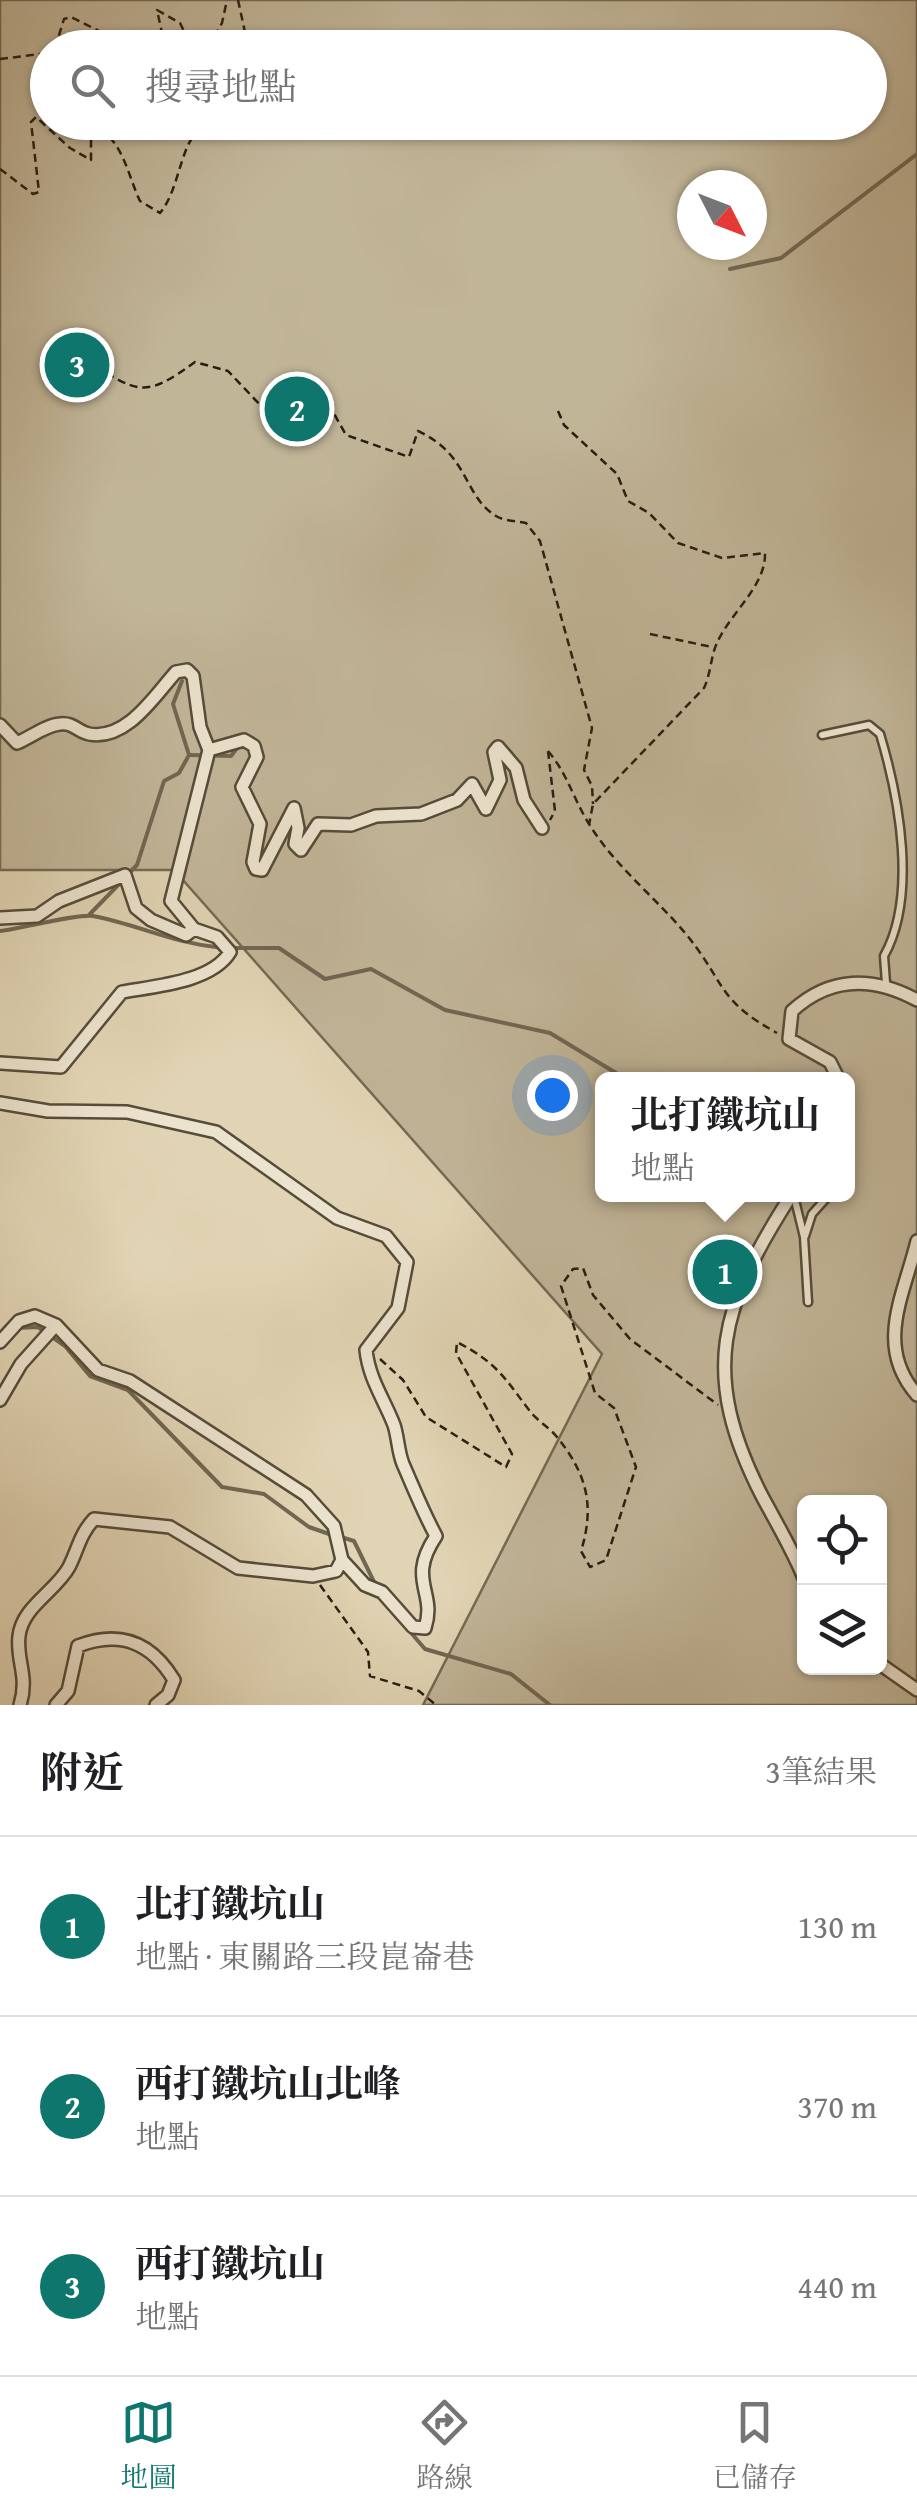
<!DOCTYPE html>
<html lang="zh-TW">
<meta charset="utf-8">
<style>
:root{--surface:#fff;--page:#f6f6f6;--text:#202124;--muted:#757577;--line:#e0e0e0;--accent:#0f766e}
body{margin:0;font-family:"Gentium Book Plus","Noto Serif TC",serif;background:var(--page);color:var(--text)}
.controls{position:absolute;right:30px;bottom:30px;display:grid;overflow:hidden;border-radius:15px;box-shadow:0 2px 8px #0004}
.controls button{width:90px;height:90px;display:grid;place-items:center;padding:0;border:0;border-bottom:2px solid var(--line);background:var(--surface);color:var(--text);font:50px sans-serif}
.compass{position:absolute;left:677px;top:170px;width:90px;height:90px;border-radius:50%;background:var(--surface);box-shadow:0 2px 8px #0004;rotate:132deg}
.you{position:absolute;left:552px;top:1095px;width:35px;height:35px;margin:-25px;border:8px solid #fff;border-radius:50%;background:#1a73e8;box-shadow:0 0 0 15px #1a73e833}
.badge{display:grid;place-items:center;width:65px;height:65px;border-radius:50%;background:var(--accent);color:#fff;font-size:32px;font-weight:700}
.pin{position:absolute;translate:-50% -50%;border:5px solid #fff;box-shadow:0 2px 10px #0006}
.popup{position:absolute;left:595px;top:1072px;width:260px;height:130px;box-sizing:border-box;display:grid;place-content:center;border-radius:15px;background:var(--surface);filter:drop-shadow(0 2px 8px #0005);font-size:32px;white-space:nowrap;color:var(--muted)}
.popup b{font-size:38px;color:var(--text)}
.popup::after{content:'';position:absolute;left:50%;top:100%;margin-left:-20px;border:20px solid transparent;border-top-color:var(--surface)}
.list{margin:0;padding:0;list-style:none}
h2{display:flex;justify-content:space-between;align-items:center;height:130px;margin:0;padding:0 40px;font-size:42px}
h2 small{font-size:32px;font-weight:400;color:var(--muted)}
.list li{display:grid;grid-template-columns:65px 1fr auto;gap:30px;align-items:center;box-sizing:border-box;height:180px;padding:0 40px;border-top:2px solid var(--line)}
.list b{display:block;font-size:38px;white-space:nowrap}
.list p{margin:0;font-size:32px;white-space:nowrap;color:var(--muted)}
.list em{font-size:32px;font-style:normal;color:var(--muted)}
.icon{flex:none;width:55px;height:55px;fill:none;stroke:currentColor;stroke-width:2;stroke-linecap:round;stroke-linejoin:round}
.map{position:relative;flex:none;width:917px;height:1705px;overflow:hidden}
.search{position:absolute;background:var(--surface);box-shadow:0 2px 8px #0004;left:30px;right:30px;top:30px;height:110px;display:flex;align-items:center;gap:25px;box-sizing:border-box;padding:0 35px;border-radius:55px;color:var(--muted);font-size:38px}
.sheet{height:670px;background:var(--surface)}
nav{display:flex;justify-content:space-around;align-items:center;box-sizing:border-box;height:140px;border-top:2px solid var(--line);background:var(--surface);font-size:28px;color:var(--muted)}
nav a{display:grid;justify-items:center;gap:5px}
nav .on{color:var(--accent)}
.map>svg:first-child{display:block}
</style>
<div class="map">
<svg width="917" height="1705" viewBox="0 0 917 1705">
<rect width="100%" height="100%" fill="#e1d4b4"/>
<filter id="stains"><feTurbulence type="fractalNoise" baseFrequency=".002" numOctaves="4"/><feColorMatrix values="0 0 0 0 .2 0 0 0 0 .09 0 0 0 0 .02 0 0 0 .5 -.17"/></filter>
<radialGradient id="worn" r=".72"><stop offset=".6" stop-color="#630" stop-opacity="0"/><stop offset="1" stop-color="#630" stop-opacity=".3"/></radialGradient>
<path fill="#c1b598" stroke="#746a54" stroke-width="2.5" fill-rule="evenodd" d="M0,0H917V1705H423L602,1354L174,870H0ZM48,48H870V122H48ZM692,185H752V245H692ZM602,1080H848V1194H602ZM804,1502H880V1668H804Z"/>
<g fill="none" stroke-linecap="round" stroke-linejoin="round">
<path stroke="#716652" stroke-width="4" d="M730,269L781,258L917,154
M191,755L231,756L237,748
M129,873L137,865L164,781L179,773L189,755L173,704L182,681
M89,915L123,880
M0,931C20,929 79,913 93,916C140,925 171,943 223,948
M233,948H279L325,979L371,969L445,1010L550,1033L616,1073
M17,1328L38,1327L65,1346L90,1376L128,1390L222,1487L264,1494L309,1527L332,1535
M341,1537L354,1541L377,1588
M380,1597L425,1649L511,1674L550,1705"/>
<g stroke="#564c3a" stroke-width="11">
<path id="service" d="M822,735L869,725L880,734C900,801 917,897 884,956L886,983
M794,1196L804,1237L808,1302
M805,1236L812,1214L830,1194"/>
</g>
<g stroke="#564c3a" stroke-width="16">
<path id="minor" d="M0,725L17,743C31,737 46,725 60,724C73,722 78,732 89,734C127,741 155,695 176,672L187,670L193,676L200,727L209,750
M0,918L37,916L59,901L125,875L136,908L151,920L186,935L194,929L171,901L209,750L244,740L254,746L257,757L242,787L260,824L253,862L256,869L262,870L294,808L298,828L295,844L301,850L318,824L351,825L376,816L421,814L457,800L472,784L486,809L500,780L494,752L498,747L516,768L524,800L542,828
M0,1063L61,1067L122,992C155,986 212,982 230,952L217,937L194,929
M839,1080L830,1062L789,1039L792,1011C830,976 873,976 917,1000
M0,1103L48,1111L127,1112L216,1132L337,1218L386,1236L407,1262L398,1308L366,1350C369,1379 384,1399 394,1425C398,1437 398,1452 403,1464C414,1489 423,1512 436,1536C406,1581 437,1591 425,1628L413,1627L382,1592L365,1585L342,1560L334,1526L306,1495L130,1381L98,1370L56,1325L35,1316L19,1321L0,1342
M792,1194C720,1306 699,1373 762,1496C777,1524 792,1549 804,1578
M917,1241C904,1295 874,1346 917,1395
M0,1400L21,1364L56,1325
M880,1664L917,1690
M20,1705C29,1676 16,1661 19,1636C22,1607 56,1591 69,1567C78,1549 80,1534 94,1519L170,1527L238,1568L313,1576L336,1571L342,1560
M56,1705L68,1691L78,1646C120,1630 151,1642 174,1680L168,1695L156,1705"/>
</g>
<path stroke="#271e11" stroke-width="2.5" stroke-dasharray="8 5" stroke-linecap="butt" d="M238,0L245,32L240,48
M55,48L64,19L71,17L119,41V48
M158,48L162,33L157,10L180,23L192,48
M208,48L222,23L227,0
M0,59L48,53
M0,169L33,194L39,192L31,122L36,117L70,148L91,160V134L96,127C123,140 128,176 140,201L160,213C179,190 180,148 197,132C205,125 219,126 224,122
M84,360C138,391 142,401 195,362L228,371L263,408L297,424L310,417L323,394L346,435L409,457L418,431C470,455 463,496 496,516C504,521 517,521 526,523L540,541L592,728L584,770L592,786L593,804
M558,411L564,425L617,474L628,501L649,513L678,543L722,558L765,553C766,586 730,613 717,643C711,655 711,673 704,688L593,804L589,825
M650,634L712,647
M548,751C567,773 574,800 589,824C616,868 659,900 690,939C727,987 718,1000 777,1033
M548,751L555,811L550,820
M726,1269L737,1266
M380,1359L403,1380L426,1417L506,1467L512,1454L456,1353L457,1342C497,1363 504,1377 529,1410C536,1420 549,1427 557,1437C587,1474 595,1506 581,1551L590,1567L606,1560L636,1467L614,1408L595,1393L561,1286L573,1269L583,1268L593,1295L630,1339L718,1405
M320,1585L368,1652L370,1676L419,1691L436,1705"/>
<use href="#service" stroke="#ece3ce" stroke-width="6"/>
<use href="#minor" stroke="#ece3ce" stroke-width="11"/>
</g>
<rect width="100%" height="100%" filter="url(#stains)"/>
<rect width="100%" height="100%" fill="url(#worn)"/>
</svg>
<div class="controls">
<button><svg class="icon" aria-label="locate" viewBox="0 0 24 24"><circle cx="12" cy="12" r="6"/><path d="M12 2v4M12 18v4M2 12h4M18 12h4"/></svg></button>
<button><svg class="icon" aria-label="layers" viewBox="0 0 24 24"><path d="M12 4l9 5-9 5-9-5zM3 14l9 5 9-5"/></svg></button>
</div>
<svg class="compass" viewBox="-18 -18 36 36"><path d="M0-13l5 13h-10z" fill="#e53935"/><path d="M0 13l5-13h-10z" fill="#757577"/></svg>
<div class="you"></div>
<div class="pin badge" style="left:725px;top:1272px">1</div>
<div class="popup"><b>北打鐵坑山</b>地點</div>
<div class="pin badge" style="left:297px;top:409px">2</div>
<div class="pin badge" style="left:77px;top:365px">3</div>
<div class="search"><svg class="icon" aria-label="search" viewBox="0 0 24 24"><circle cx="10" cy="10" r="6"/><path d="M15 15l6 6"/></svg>搜尋地點</div>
</div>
<section class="sheet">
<h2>附近<small>3筆結果</small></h2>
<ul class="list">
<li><span class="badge">1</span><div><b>北打鐵坑山</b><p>地點 · 東關路三段崑崙巷</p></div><em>130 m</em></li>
<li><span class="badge">2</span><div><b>西打鐵坑山北峰</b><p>地點</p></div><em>370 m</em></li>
<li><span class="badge">3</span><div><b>西打鐵坑山</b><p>地點</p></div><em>440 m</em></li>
</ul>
</section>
<nav>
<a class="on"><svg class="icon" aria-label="map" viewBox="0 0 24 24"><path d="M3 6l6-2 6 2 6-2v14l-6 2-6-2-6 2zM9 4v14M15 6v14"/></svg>地圖</a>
<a><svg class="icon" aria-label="directions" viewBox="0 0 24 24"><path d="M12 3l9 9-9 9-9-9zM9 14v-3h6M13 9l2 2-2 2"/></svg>路線</a>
<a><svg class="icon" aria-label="saved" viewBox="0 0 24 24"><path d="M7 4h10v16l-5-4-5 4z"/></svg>已儲存</a>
</nav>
